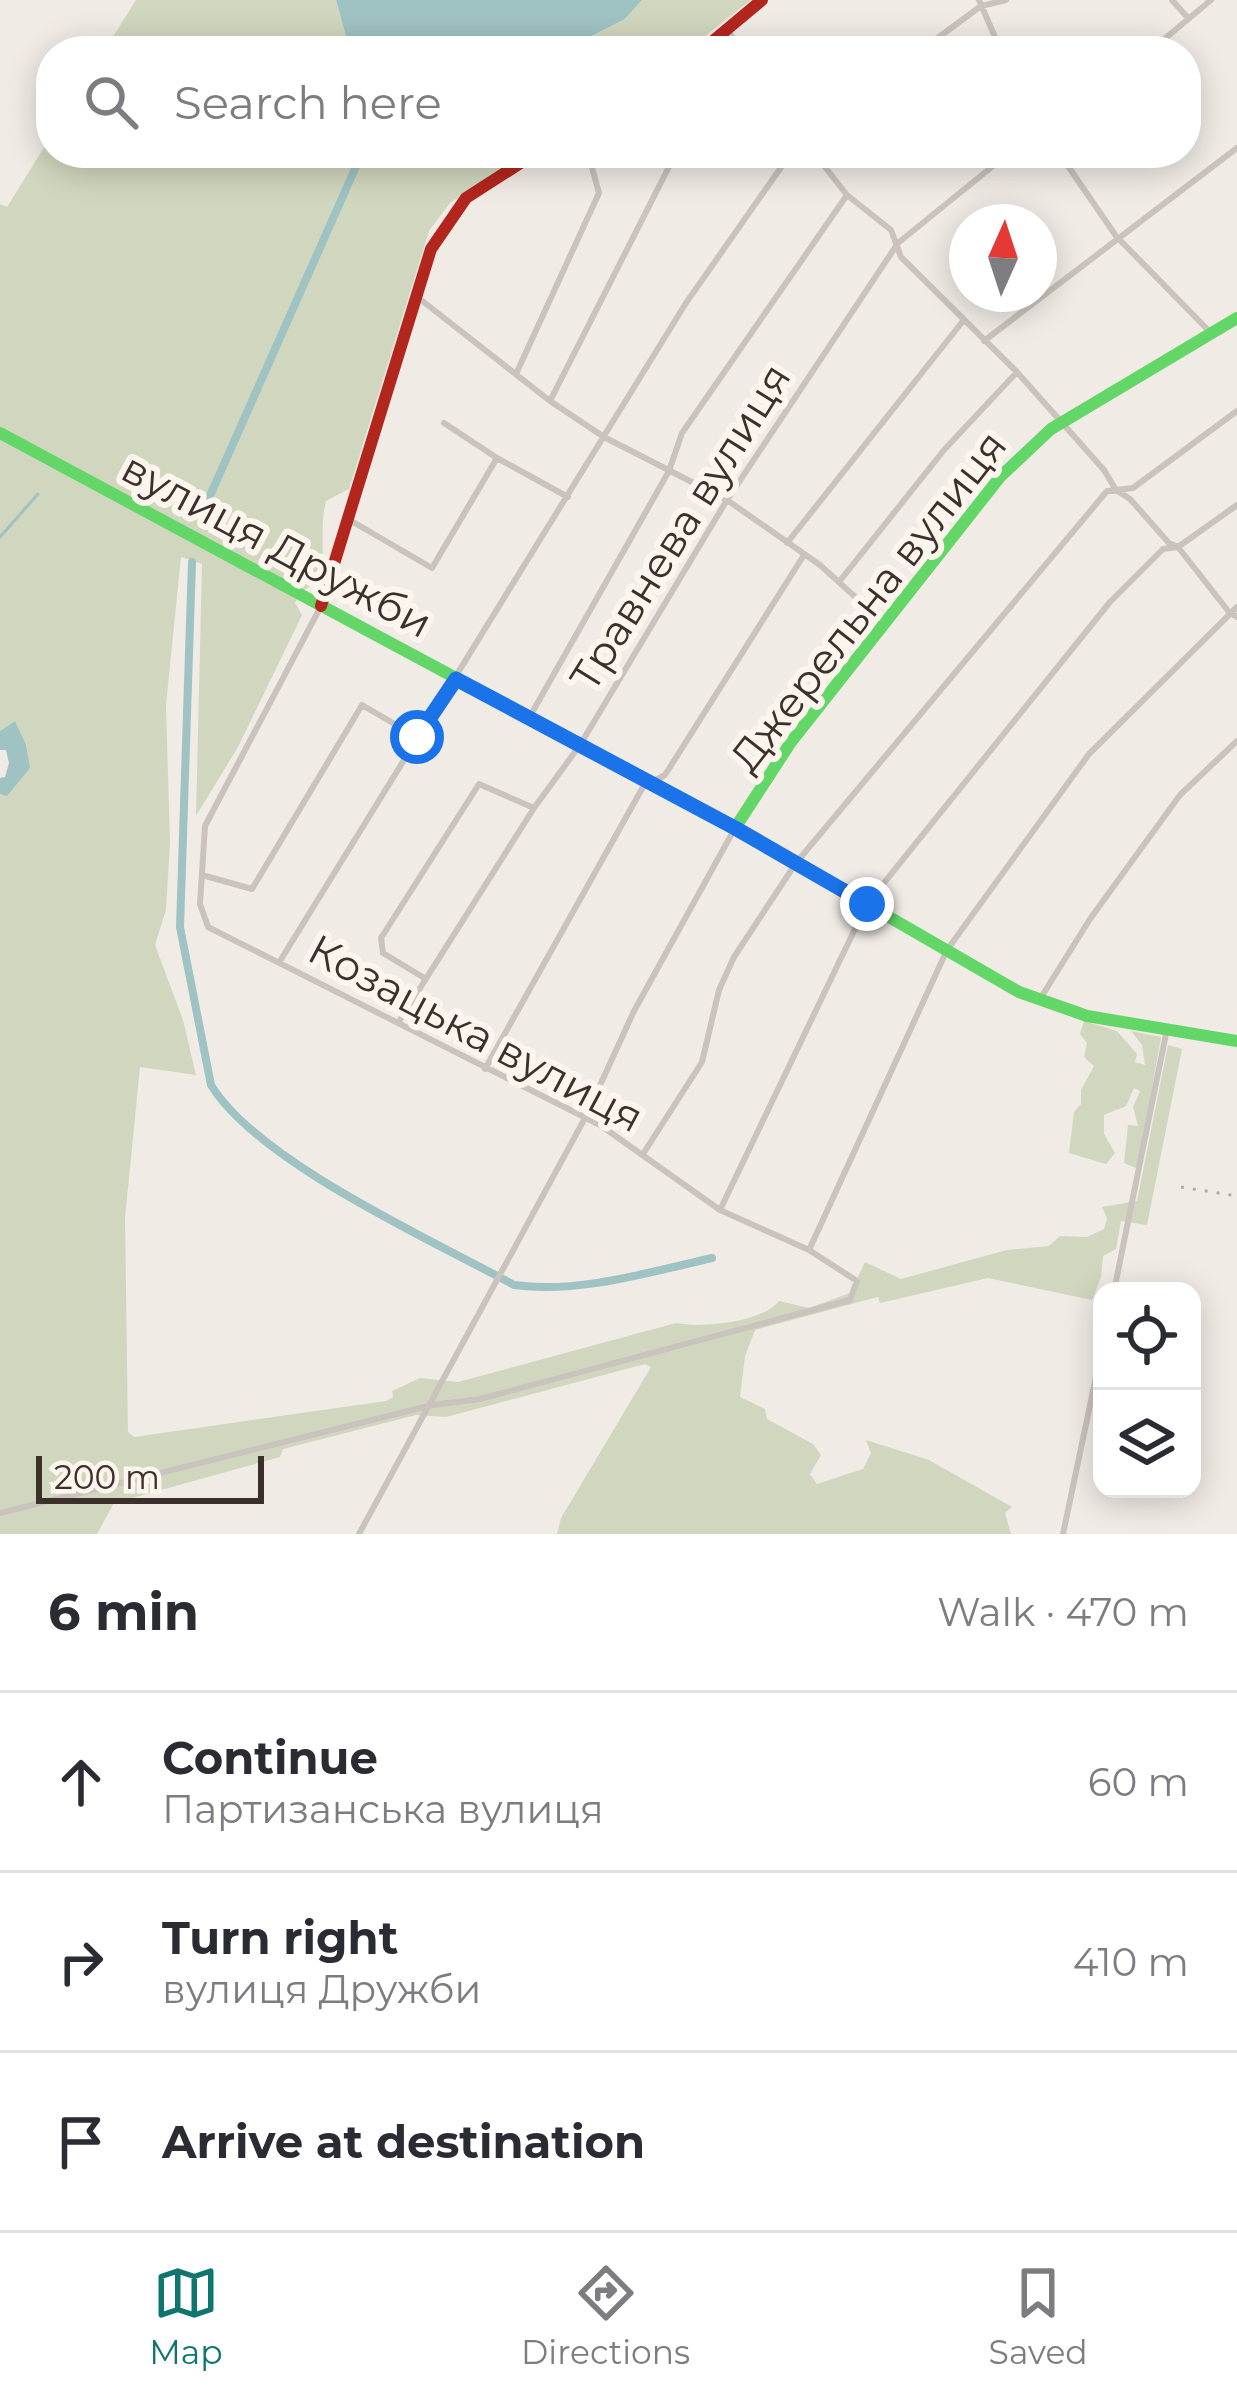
<!DOCTYPE html>
<meta charset="utf-8">
<style>
:root{--surface:#fff;--page:#f2f2f3;--text:#2b2b33;--muted:#7c7c81;--line:#e1e1e2;--accent:#0f766e}
body{margin:0;font-family:Montserrat,sans-serif;background:var(--page);color:var(--text)}
.controls{position:absolute;right:36px;bottom:36px;display:grid;overflow:hidden;border-radius:24px;box-shadow:0 6px 30px #0003}
.controls button{width:108px;height:108px;display:grid;place-items:center;padding:0;border:0;border-bottom:3px solid var(--line);background:var(--surface);color:var(--text);font:60px sans-serif}
.compass{position:absolute;left:949px;top:204px;width:108px;height:108px;border-radius:50%;background:var(--surface);box-shadow:0 6px 30px #0003;rotate:3deg}
.scale{position:absolute;left:36px;bottom:30px;width:228px;box-sizing:border-box;padding-left:12px;border:6px solid #3c302a;border-top:0;font-size:33px;line-height:42px;white-space:nowrap;color:#3c302a;-webkit-text-stroke:9px #fcf5ed;paint-order:stroke}
.stop{position:absolute;width:36px;height:36px;margin:-27px;border:9px solid #1a73e8;border-radius:50%;background:#fff}
.stop.end{background:#1a73e8;border-color:#fff;box-shadow:0 3px 12px #0008}
.list{margin:0;padding:0;list-style:none}
h2{display:flex;justify-content:space-between;align-items:center;height:156px;margin:0;padding:0 48px;font-size:51px}
h2 small{font-size:39px;font-weight:400;color:var(--muted)}
.list li{display:grid;grid-template-columns:78px 1fr auto;gap:36px;align-items:center;box-sizing:border-box;height:180px;padding:0 48px;border-top:3px solid var(--line)}
.list b{display:block;font-size:45px;white-space:nowrap}
.list p{margin:0;font-size:39px;white-space:nowrap;color:var(--muted)}
.list em{font-size:39px;font-style:normal;color:var(--muted)}
.icon{flex:none;width:66px;height:66px;fill:none;stroke:currentColor;stroke-width:2;stroke-linecap:round;stroke-linejoin:round}
.map{position:relative;flex:none;width:1237px;height:1534px;overflow:hidden}
.search{position:absolute;background:var(--surface);box-shadow:0 6px 30px #0003;left:36px;right:36px;top:36px;height:132px;display:flex;align-items:center;gap:30px;box-sizing:border-box;padding:0 42px;border-radius:48px;color:var(--muted);font-size:45px}
.sheet{height:696px;background:var(--surface)}
nav{display:flex;justify-content:space-around;align-items:center;box-sizing:border-box;height:168px;border-top:3px solid var(--line);background:var(--surface);font-size:33px;color:var(--muted)}
nav a{display:grid;justify-items:center;gap:6px}
nav .on{color:var(--accent)}
.map>svg:first-child{display:block}
</style>
<div class="map">
<svg width="1237" height="1534" viewBox="0 0 1237 1534">
<rect width="100%" height="100%" fill="#f0ebe5"/>
<path fill="#d1d7be" d="M136,0H336L350,51H104Z
M642,0H751L686,51H563L625,19Z
M51,136V153H524L450,203L429,231L349,489L326,501C319,528 326,551 320,579L303,591L295,603L302,615L238,747L196,816L202,564L181,557L166,705L170,842L166,910L155,945L183,1020L196,1075L140,1067L125,1218L128,1432L134,1437L386,1401L393,1397L392,1391L420,1378L458,1382L676,1323C702,1328 762,1323 779,1301L809,1308L850,1293L865,1262L901,1279L1007,1250L1049,1246L1060,1236L1087,1237L1104,1229L1107,1218L1102,1207L1137,1201L1168,1045L1182,1049L1147,1225L1121,1221L1116,1249L1103,1256L1101,1277L1092,1300L988,1278L880,1303L878,1297L755,1330L745,1356L740,1397L765,1409L767,1419L813,1444L821,1455L810,1474L817,1484L863,1469L871,1453L866,1440L929,1460L1012,1507L1005,1513L1011,1534H557L561,1518L651,1367L645,1364L446,1417L416,1415L283,1449L280,1457L114,1503L97,1534H0V794L7,796L15,721L0,731V204L7,207Z
M1084,1021L1117,1031L1137,1054L1135,1062L1145,1065L1142,1045L1131,1031L1161,1037L1138,1169L1124,1163L1128,1125L1138,1126L1133,1107L1140,1091L1134,1088L1126,1106L1104,1115V1134L1115,1153L1106,1164L1069,1153L1074,1112L1081,1104V1090L1094,1066L1084,1057L1087,1043L1080,1034Z"/>
<path fill="#9fc2c3" d="M336,0H642L625,19L562,51H350Z
M15,721L26,745L30,768L7,796L0,794V778L5,777L9,763L6,750H0V731Z"/>
<g fill="none" stroke-linecap="round" stroke-linejoin="round">
<path stroke="#9fc2c3" stroke-width="3" d="M0,537L38,494"/>
<path stroke="#9fc2c3" stroke-width="8" d="M201,516L362,153
M192,562L180,927L211,1085C258,1162 432,1240 514,1285C578,1294 650,1272 712,1258"/>
<path stroke="#cac3bd" stroke-width="6" d="M979,0L1001,51
M1172,0L1188,18
M728,30L741,51
M920,51L981,6L1006,0
M1150,51L1211,0
M814,153L847,195L891,230L901,257L1017,372L1104,470L1116,490L1130,499L1169,543L1178,547L1229,612L1237,617
M1059,153L1116,236L1211,333
M416,296L550,401L604,437L727,500L820,565L884,623
M984,341L1237,148
M516,374L599,193L588,153
M550,401L676,153
M444,423L497,458
M348,519L432,568L497,458L568,497
M787,543L963,321
M839,582L944,450L1017,372
M529,718L669,471L682,433L847,195
M202,875L252,889L362,705L417,737
M280,961L686,303L791,153
M426,979L383,953L381,938L479,784L534,808
M1040,999L1090,919L1180,795L1237,741
M398,1023L534,808L580,745L727,500L898,243L1009,153
M485,1069L643,787L665,775L804,555
M643,1154L702,1062L719,990L734,957L796,863L1107,491L1133,488L1237,411
M720,1210L867,904L1110,602L1163,549L1178,547L1237,505
M809,1250L947,950L1089,754L1237,607
M1114,1291L1167,1029
M0,1513L432,1405L480,1399L850,1300L857,1281L809,1250L720,1210L600,1125L208,927L200,904L205,826L321,606
M359,1534L585,1118L634,1011L735,828
M1063,1534L1102,1348"/>
<path stroke="#63d668" stroke-width="12" d="M0,433L735,828L1019,992L1087,1016L1237,1041
M735,828L791,742L1000,477L1051,429L1237,318"/>
<path stroke="#b3261e" stroke-width="12" d="M701,51L762,0
M321,606L431,249L466,198L536,153"/>
<path stroke="#b2aca7" stroke-width="3" stroke-dasharray="3 9" stroke-linecap="butt" d="M1181,1187L1237,1196"/>
</g>
<g fill="none" stroke-linecap="round" stroke-linejoin="round">
<path stroke="#1a73e8" stroke-width="15" d="M417,737L456,679L735,828L867,904"/>
</g>
<g text-anchor="middle" dominant-baseline="central" stroke-width="12" stroke-linejoin="round" paint-order="stroke">
<g font-size="42" fill="#3c302a" stroke="#fcf5ed">
<text transform="translate(680 527) rotate(-58)">Травнева вулиця</text>
<text transform="translate(277 545) rotate(28)">вулиця Дружби</text>
<text transform="translate(868 601) rotate(-52)">Джерельна вулиця</text>
<text transform="translate(476 1033) rotate(28)">Козацька вулиця</text>
</g>
</g>
</svg>
<div class="controls">
<button><svg class="icon" aria-label="locate" viewBox="0 0 24 24"><circle cx="12" cy="12" r="6"/><path d="M12 2v4M12 18v4M2 12h4M18 12h4"/></svg></button>
<button><svg class="icon" aria-label="layers" viewBox="0 0 24 24"><path d="M12 4l9 5-9 5-9-5zM3 14l9 5 9-5"/></svg></button>
</div>
<svg class="compass" viewBox="-18 -18 36 36"><path d="M0-13l5 13h-10z" fill="#e53935"/><path d="M0 13l5-13h-10z" fill="#7c7c81"/></svg>
<div class="scale">200 m</div>
<div class="stop" style="left:417px;top:737px"></div>
<div class="stop end" style="left:867px;top:904px"></div>
<div class="search"><svg class="icon" aria-label="search" viewBox="0 0 24 24"><circle cx="10" cy="10" r="6"/><path d="M15 15l6 6"/></svg>Search here</div>
</div>
<section class="sheet">
<h2>6 min<small>Walk · 470 m</small></h2>
<ul class="list">
<li><svg class="icon" aria-label="ahead" viewBox="0 0 24 24"><path d="M12 20V5M6 11l6-6 6 6"/></svg><div><b>Continue</b><p>Партизанська вулиця</p></div><em>60 m</em></li>
<li><svg class="icon" aria-label="right" viewBox="0 0 24 24"><path d="M7 20v-9h11M14 6l5 5-5 5"/></svg><div><b>Turn right</b><p>вулиця Дружби</p></div><em>410 m</em></li>
<li><svg class="icon" aria-label="arrive" viewBox="0 0 24 24"><path d="M6 21V4h12l-3 4 3 4H6"/></svg><div><b>Arrive at destination</b></div></li>
</ul>
</section>
<nav>
<a class="on"><svg class="icon" aria-label="map" viewBox="0 0 24 24"><path d="M3 6l6-2 6 2 6-2v14l-6 2-6-2-6 2zM9 4v14M15 6v14"/></svg>Map</a>
<a><svg class="icon" aria-label="directions" viewBox="0 0 24 24"><path d="M12 3l9 9-9 9-9-9zM9 14v-3h6M13 9l2 2-2 2"/></svg>Directions</a>
<a><svg class="icon" aria-label="saved" viewBox="0 0 24 24"><path d="M7 4h10v16l-5-4-5 4z"/></svg>Saved</a>
</nav>
